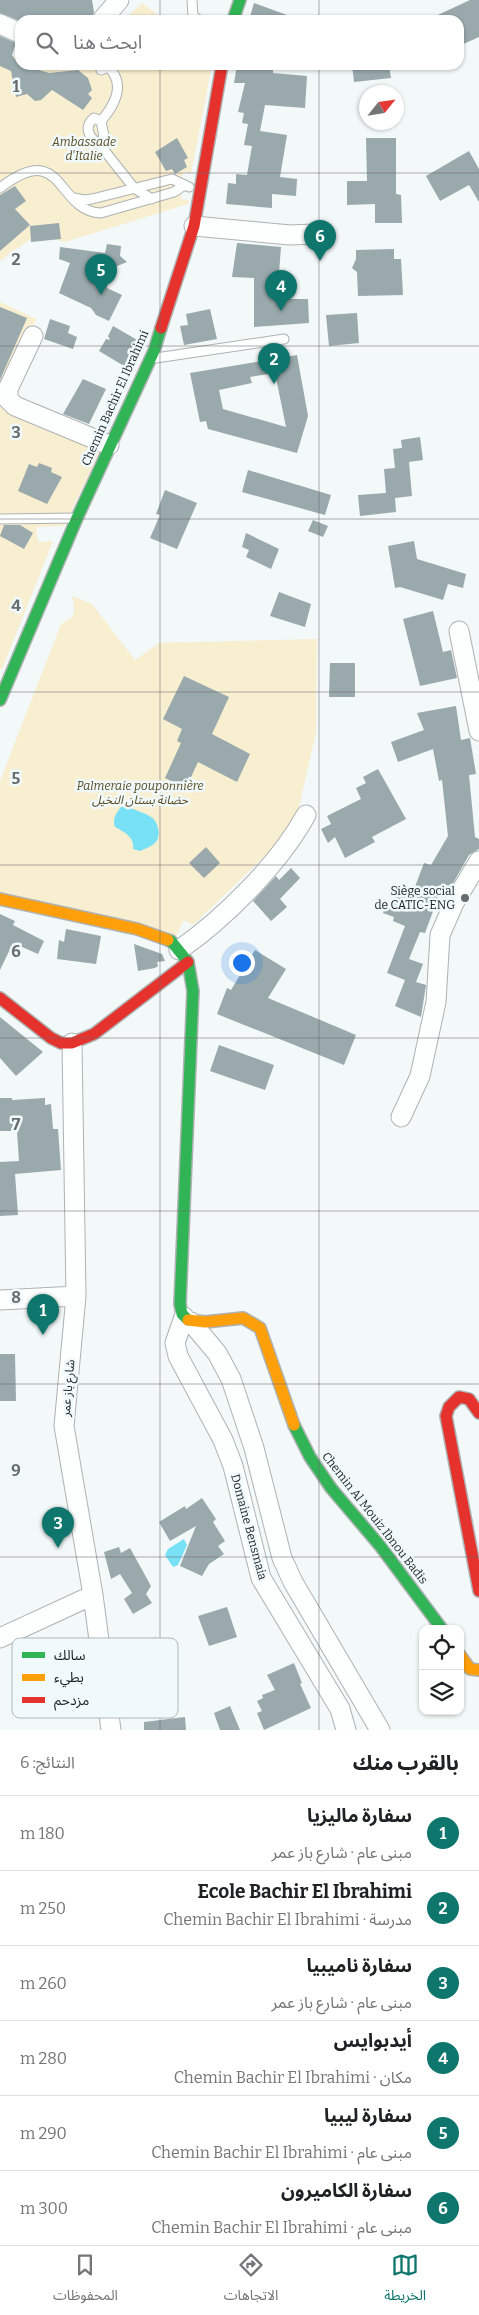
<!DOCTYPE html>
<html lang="ar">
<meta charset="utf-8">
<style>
:root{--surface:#fff;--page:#f6f6f6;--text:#202124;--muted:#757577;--line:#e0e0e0;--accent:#0f766e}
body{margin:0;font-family:Bitter,"Noto Sans Arabic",serif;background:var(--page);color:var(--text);direction:rtl}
.controls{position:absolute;right:15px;bottom:15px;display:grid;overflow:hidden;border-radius:10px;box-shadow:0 1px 4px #0004}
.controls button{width:45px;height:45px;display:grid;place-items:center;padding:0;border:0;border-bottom:1px solid var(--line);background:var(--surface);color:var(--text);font:25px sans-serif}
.compass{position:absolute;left:359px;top:85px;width:45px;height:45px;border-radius:50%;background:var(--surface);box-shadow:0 1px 4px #0004;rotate:60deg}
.you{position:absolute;left:241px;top:962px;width:18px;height:18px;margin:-12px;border:4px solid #fff;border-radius:50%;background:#1a73e8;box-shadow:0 0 0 8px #1a73e833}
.badge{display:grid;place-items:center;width:32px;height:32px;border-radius:50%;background:var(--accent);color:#fff;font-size:16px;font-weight:700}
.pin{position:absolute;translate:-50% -41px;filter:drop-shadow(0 1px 2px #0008)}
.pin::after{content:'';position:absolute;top:26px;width:18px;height:15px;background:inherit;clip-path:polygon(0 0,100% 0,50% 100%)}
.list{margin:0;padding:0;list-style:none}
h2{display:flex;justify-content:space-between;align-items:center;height:65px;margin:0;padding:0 20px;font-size:21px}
h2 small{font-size:16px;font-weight:400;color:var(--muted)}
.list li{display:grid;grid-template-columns:32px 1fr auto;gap:15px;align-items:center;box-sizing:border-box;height:75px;padding:0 20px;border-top:1px solid var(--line)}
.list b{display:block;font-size:19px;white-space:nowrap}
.list p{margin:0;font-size:16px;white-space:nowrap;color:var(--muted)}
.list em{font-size:16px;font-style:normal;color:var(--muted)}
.icon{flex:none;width:28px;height:28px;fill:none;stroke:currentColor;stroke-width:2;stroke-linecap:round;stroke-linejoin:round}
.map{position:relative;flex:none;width:479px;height:1730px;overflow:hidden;direction:ltr}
.search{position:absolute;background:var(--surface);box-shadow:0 1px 4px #0004;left:15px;right:15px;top:15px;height:55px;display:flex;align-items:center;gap:12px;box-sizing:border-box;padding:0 18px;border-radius:15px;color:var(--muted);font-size:19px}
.sheet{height:515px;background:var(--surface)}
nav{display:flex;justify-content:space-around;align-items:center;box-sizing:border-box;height:70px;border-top:1px solid var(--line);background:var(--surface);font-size:14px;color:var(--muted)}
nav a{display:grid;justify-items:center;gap:2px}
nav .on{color:var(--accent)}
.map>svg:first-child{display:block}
</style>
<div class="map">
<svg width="479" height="1730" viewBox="0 0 479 1730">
<rect width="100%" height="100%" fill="#f3f8f8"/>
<path fill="#f8eed0" d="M142,3L164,20H124Z
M0,52L20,59V65C39,65 49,69 68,65H212L191,173L183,172L181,199L189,200L188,204L65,242L36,235L0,261Z
M0,302L36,319L0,401Z
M0,404L101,449L64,526L36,527L38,542L53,541L2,669H0Z
M72,596L92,604L135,660L159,643L317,639L316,733L295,823L269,852L193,925L184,920L176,936L0,899V781L61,624C77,615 75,613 72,596Z"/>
<path fill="#79e1f5" d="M126,806C134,810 144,812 151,817C159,822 162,838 154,844C150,847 144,849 140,851L133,849C135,838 125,832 115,827C112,820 116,813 121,807Z
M184,1539L187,1545L178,1565L173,1567L165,1555L168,1549Z"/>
<path fill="#99a9ac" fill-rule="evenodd" d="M0,0H92L94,12L91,20L20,21L0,13Z
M470,0H479V37L459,46V20H427Z
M254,3L298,19L297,20H249Z
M0,36L16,43L12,55L18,64L49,73L78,70L88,78L92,90L88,94L92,98L83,110L52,90L41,100L35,101L27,94L16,97L11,71L0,66Z
M237,65H273V73L307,76L305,108L265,105L260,131L287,135L280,177L297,179L296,196L272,194V208L226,204L228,183L236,184V174L247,175L252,146L244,145L248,124L242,123L244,113L238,112L245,83H234Z
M352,65H389L391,78L354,82Z
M177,138L188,158L184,160L187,167L175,174L172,169L166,171L155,152Z
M366,138H396V194L401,195L402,223H375V204L347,205V181H367Z
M469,151L479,169V202L469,185L440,201L426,176Z
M15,186L26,201L15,209L30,225L0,251V195Z
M59,223L61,239L31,242L30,226Z
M237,243L281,247L277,299H308L309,323L254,327V278L232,277Z
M107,244L121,246L120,256L127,262L110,269L107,288L122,295L109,321L96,315L91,308L59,293L70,263L59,259L60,247L105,253Z
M394,249V259H401L403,295L358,296L357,272L352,268L356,259V250Z
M0,307L27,318L0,380Z
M210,309L217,339L184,345L180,326L188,325L186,314Z
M357,313L359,343L329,346L326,315Z
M50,319L70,326L68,333L77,337L73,349L44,339Z
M113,326L139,341L124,366L99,351L106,339L110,340L108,336Z
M297,355L308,416L297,453L208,429L206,421L200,422L190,373ZM275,373L286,427L223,409L219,390L252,383L250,377Z
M83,379L106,389L89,424L63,414Z
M420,437L423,460L409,462L412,496L395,498L396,512L360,516L358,495L386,493L384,469L395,468L393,449L402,448L401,440Z
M39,463L52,468L51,472L62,477L47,504L18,491L29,464L37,467Z
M248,470L331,495L325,515L242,492Z
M165,490L197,503L177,549L150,538L160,515L156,514Z
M313,520L328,526L323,537L308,531Z
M4,525H20L33,533L24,549L0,536Z
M246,533L279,549L271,569L246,557L249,550L242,547Z
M414,541L417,559L466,574L463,588L448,584L443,600L400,587L395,588L388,546Z
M279,592L311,604L305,627L270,616Z
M433,611L443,652L451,650L457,678L420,686L403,619Z
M330,663H355V697H329Z
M184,676L229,697L212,734L250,754L237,782L198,762L186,788L165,778L181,743L177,741L182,729L163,719Z
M456,706L461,740L470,738L476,774L469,775L475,837L479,839V849L469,855L451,887L443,884L425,933L420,932L409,959L423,964L416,982L426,985L421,1017L395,1006L405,980L387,973L405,926L393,921L394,917L383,913L387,902L393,904L400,887L413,892L424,863L431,865L448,836L442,780L439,781L433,749L398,762L391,742L424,730L417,713Z
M378,769L406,819L372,837L375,842L345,858L335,837L328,843L321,829L331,824L327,816L361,799L356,788L366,783L363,777Z
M206,847L220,863L204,878L189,863Z
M291,868L300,878L280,899L287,907L271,921L253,901L276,876L279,880Z
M0,914L15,921L13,925L44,941L38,954L13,943L0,970Z
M66,929L101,936L96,964L57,959L59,940L64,942Z
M134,944L162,954L165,961L157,962L158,966L155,968L138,971Z
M255,950L286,969L268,998L356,1035L344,1065L217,1014L227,988L231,990Z
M0,1017L43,1052L16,1076L0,1058Z
M219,1045L274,1065L265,1090L210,1071Z
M0,1098H12V1100L45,1098V1105L51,1104L53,1129H58L61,1170L15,1174L18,1215L0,1216V1162L19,1161L17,1131H0Z
M0,1354H15L16,1401H0Z
M202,1498L216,1519L213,1522L225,1541L218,1546L224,1554L209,1564L202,1576L180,1566L196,1526L170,1541L159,1522L185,1506L186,1509Z
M119,1547L121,1553L130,1548L151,1586L146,1594L152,1603L133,1614L124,1599L132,1593L120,1574L111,1579L104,1552Z
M227,1607L237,1637L209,1646L198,1616Z
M156,1637L169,1678L150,1684L148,1679L146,1680L136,1647L138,1646V1643Z
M294,1663L302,1683L300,1684L311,1708L264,1730L257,1713L262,1711L257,1701L263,1698L262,1695L275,1690L267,1675Z
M230,1706L240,1730H220L214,1713Z
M185,1717L186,1730H144V1722Z"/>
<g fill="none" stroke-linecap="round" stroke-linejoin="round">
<g stroke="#aeb2b3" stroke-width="11">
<path id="lane" d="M192,0L193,16L199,20
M94,118L101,121L104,136L100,145C89,138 83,127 94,118Z
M101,121C114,106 127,84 108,67L101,70
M100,145L134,188L152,199
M0,188C65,138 55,211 101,213L174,192L183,186
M74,198L84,200L92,199L172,179L189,187
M156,358L284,339
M0,519L75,518"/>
</g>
<g stroke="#aeb2b3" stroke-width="21">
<path id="street" d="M102,20L119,0
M0,24L20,33
M194,226L290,235L314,234
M33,336L8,389V399L15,406L109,445
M459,631L479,731
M179,950C225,918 279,864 306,815
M72,1043L76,1296L64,1426L93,1595L111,1730
M401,1117L420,1076L436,1002L440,935L454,903L479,861
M0,1300L76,1296
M184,1317L175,1343L178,1356L223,1440L233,1466L261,1578L340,1709L346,1730
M191,1322L217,1353L231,1379L254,1448L282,1558L293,1582L380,1730
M0,1638L93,1595"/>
</g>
<g stroke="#aeb2b3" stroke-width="14">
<path id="fast" d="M233,20L240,0
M0,700L77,518L154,351L161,328
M168,940L171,941L188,962L193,991L180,1304L182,1314L188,1320
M294,1425L310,1457L331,1488L381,1547L442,1629"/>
</g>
<g stroke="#aeb2b3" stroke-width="14">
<path id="slow" d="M0,899L137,929L168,940
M188,1320L205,1322L243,1318L260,1328L294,1425
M460,1655L470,1669L479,1670"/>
</g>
<g stroke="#aeb2b3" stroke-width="14">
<path id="jam" d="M161,328L194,226L222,65
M0,998L51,1038L61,1043H72L94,1034L188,962
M479,1413L469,1399L459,1397L449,1407L446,1416L479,1591"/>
</g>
<use href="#lane" stroke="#fdfefe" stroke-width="9"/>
<use href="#street" stroke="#fdfefe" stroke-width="19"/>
<use href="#fast" stroke="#30b455" stroke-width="11"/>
<use href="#slow" stroke="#ff9f0a" stroke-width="11"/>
<use href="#jam" stroke="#e5322d" stroke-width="11"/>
</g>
<path fill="none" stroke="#696c6d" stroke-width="1" stroke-opacity="0.55" d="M160,0V20M319,0V20M160,65V1730M319,65V1730M0,173H479M0,346H479M0,519H479M0,692H479M0,865H479M0,1038H479M0,1211H479M0,1384H479M0,1557H479"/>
<circle fill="#696c6d" stroke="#f0f9fb" stroke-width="2" cx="465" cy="898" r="5"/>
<g text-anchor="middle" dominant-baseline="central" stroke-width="5" stroke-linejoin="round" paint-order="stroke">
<g font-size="12" font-style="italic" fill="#5a4b21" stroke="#f0f9fb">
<text x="84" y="142">Ambassade<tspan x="84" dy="14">d'Italie</tspan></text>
<text x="140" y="786">Palmeraie pouponnière<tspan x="140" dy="14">حضانة بستان النخيل</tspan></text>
</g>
<g font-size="12" fill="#1e2122" stroke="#f0f9fb">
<text transform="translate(115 398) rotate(-66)">Chemin Bachir El Ibrahimi</text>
<text transform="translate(68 1388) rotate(-85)">شارع باز عمر</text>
<text transform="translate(375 1518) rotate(52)">Chemin Al Mouiz Ibnou Badis</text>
<text transform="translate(249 1527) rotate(75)">Domaine Bensmaia</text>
</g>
<g font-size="12" fill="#1e2122" stroke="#f0f9fb" text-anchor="end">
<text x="455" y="891">Siège social<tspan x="455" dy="14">de CATIC-ENG</tspan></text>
</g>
</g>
<rect x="12" y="1638" width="166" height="80" rx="8" fill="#f0f9fb" stroke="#b1b8ba" stroke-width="1"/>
<rect x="22" y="1652" width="23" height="6" fill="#30b455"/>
<rect x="22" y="1674" width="23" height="7" fill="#ff9f0a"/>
<rect x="22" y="1697" width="23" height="6" fill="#e5322d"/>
<g font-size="14" fill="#1e2122">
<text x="54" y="1660">سالك</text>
<text x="54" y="1682">بطيء</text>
<text x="54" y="1705">مزدحم</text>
</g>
<g font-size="16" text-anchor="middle" font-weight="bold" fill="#696c6d" stroke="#f0f9fb" stroke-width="5" stroke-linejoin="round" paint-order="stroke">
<text x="16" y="92">1</text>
<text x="16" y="265">2</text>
<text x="16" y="438">3</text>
<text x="16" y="611">4</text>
<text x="16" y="784">5</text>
<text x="16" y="957">6</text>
<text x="16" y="1130">7</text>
<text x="16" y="1303">8</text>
<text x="16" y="1476">9</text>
</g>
</svg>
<div class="controls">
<button><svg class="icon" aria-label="locate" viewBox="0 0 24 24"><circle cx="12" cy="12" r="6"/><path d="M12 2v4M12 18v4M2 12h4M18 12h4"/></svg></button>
<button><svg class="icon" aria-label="layers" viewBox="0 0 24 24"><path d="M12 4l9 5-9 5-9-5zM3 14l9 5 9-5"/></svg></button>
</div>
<svg class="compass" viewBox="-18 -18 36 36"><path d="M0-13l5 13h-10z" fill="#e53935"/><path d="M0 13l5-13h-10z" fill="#757577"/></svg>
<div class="you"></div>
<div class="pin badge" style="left:43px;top:1335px">1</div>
<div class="pin badge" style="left:274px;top:384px">2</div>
<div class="pin badge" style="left:58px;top:1548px">3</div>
<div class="pin badge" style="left:281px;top:311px">4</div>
<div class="pin badge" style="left:101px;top:295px">5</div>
<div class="pin badge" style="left:320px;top:261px">6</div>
<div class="search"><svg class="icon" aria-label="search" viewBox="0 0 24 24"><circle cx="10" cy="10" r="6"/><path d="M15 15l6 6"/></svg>ابحث هنا</div>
</div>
<section class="sheet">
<h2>بالقرب منك<small>النتائج: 6</small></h2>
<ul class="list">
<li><span class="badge">1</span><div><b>سفارة ماليزيا</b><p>مبنى عام · شارع باز عمر</p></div><em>180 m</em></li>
<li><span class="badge">2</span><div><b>Ecole Bachir El Ibrahimi</b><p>مدرسة · Chemin Bachir El Ibrahimi</p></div><em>250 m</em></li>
<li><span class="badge">3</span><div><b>سفارة ناميبيا</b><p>مبنى عام · شارع باز عمر</p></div><em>260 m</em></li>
<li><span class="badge">4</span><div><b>أيدبوايس</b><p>مكان · Chemin Bachir El Ibrahimi</p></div><em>280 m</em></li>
<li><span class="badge">5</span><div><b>سفارة ليبيا</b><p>مبنى عام · Chemin Bachir El Ibrahimi</p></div><em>290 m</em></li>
<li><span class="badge">6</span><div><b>سفارة الكاميرون</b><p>مبنى عام · Chemin Bachir El Ibrahimi</p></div><em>300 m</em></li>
</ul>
</section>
<nav>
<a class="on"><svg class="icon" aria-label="map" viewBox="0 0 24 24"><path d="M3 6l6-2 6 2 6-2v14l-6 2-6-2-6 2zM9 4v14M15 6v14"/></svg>الخريطة</a>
<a><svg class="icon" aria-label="directions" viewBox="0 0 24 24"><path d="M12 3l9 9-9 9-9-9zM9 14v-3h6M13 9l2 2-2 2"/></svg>الاتجاهات</a>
<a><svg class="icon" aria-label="saved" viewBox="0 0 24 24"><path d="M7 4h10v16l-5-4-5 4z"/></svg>المحفوظات</a>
</nav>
